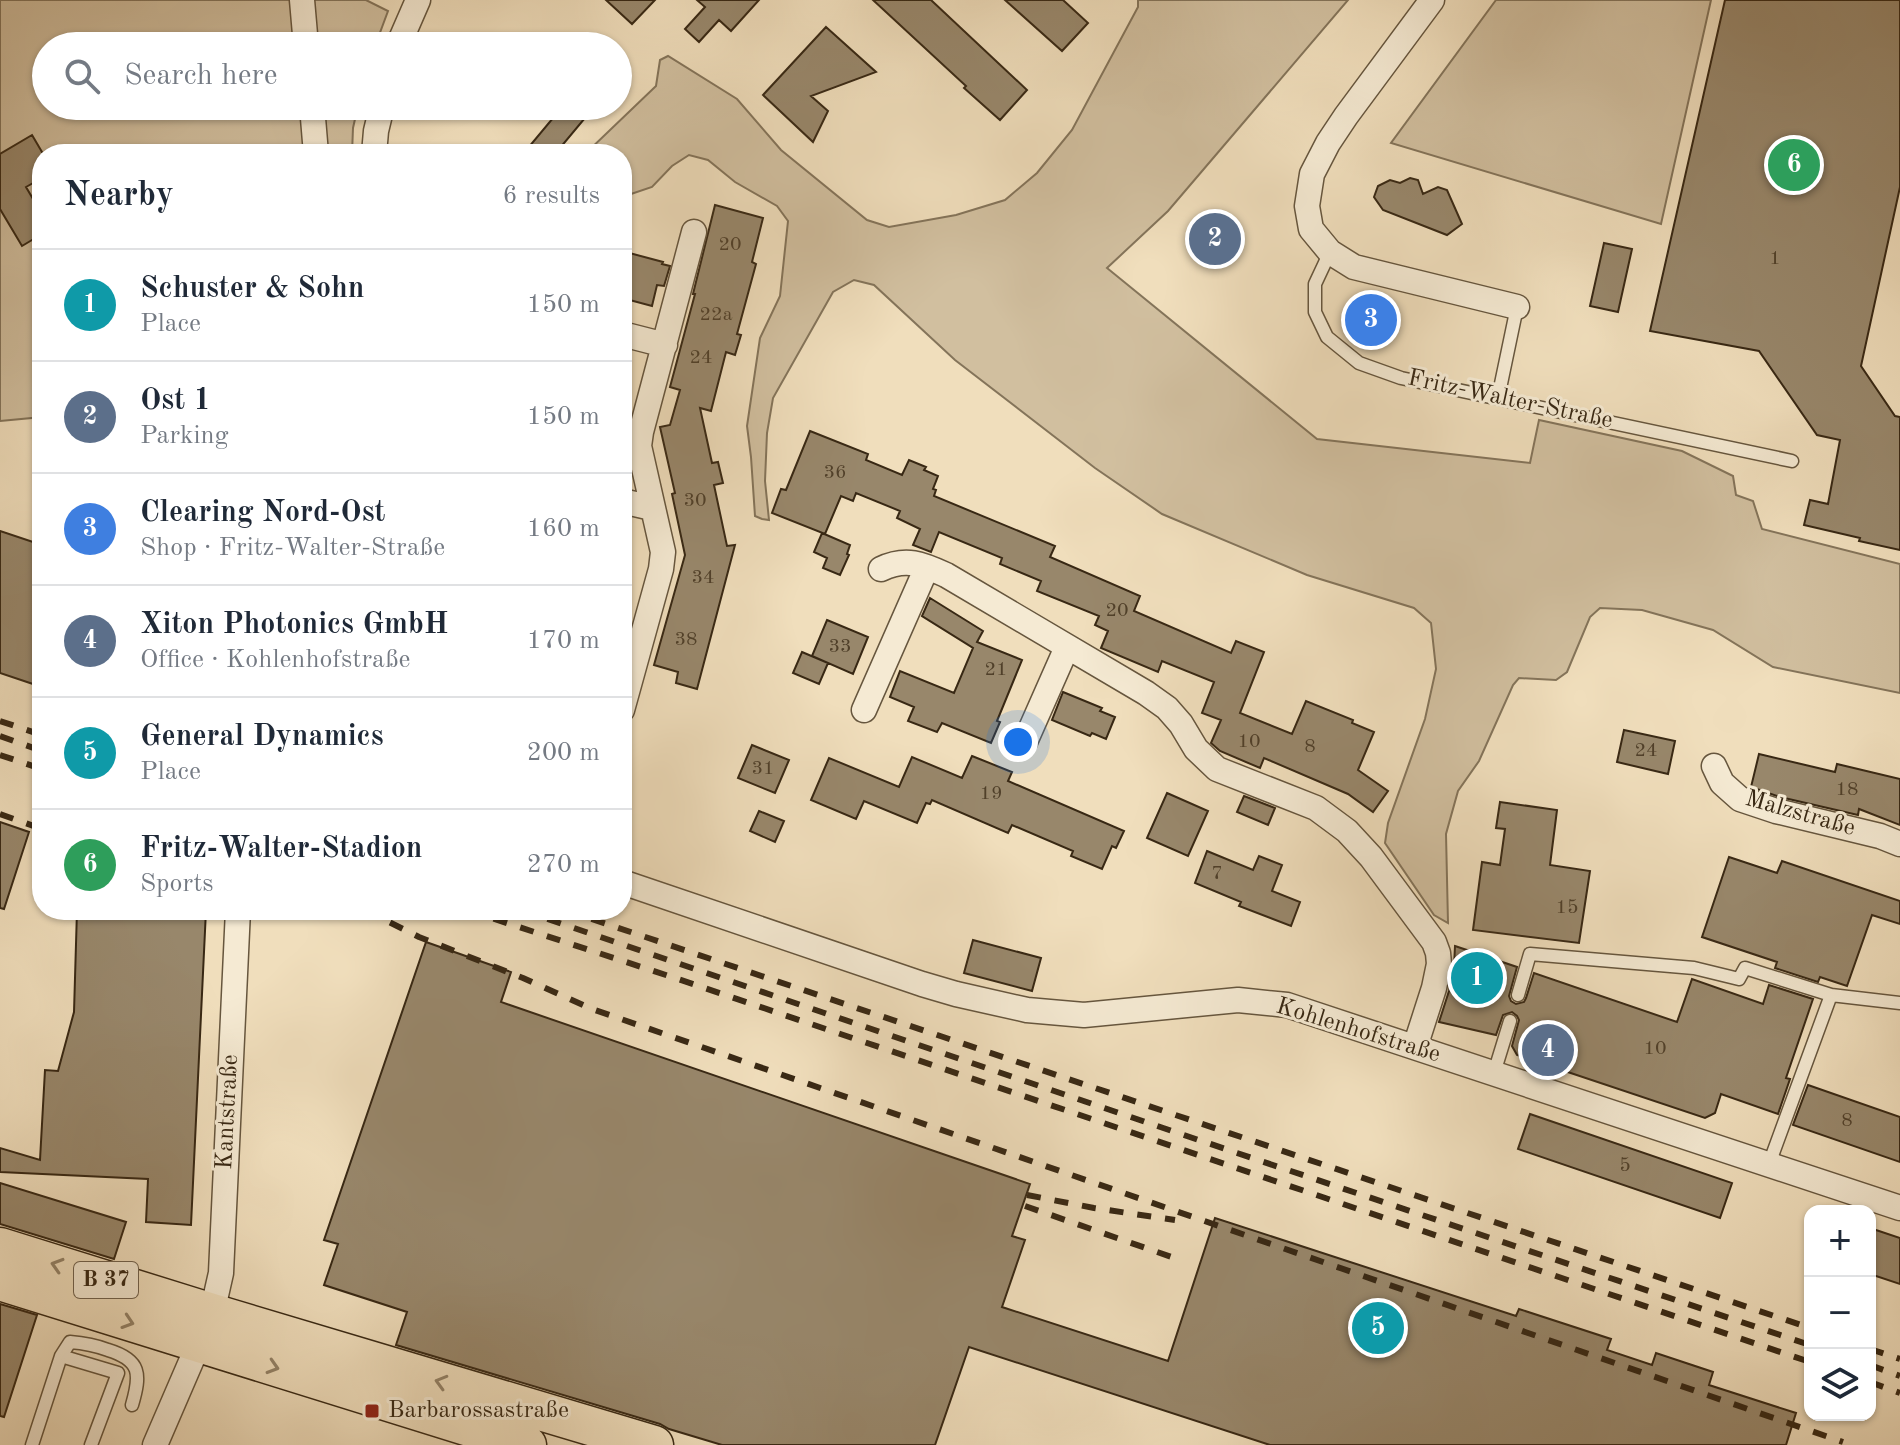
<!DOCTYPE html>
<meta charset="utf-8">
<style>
:root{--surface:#fff;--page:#f6f6f7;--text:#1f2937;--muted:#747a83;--line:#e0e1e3;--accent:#2563eb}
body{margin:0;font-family:"Old Standard TT",serif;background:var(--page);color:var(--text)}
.controls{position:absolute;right:24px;bottom:24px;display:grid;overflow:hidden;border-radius:16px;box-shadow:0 2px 6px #0004}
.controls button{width:72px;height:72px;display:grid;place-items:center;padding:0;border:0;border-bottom:2px solid var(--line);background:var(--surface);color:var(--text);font:40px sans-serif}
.you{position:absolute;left:1018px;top:742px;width:28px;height:28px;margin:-20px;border:6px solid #fff;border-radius:50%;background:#1a73e8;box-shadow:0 0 0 12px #1a73e833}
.badge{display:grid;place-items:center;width:52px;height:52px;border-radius:50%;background:var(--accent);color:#fff;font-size:26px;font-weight:700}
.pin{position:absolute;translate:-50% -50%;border:4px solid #fff;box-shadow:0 2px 8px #0006}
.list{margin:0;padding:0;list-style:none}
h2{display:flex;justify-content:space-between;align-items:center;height:104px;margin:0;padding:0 32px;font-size:34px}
h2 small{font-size:26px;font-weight:400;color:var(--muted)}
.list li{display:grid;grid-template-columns:52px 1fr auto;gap:24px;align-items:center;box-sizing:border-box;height:112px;padding:0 32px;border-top:2px solid var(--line)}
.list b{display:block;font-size:30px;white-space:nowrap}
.list p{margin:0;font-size:26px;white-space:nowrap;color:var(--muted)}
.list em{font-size:26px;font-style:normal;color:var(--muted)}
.icon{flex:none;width:44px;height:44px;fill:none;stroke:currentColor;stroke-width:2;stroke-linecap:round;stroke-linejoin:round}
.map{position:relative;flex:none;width:1900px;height:1445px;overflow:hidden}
.search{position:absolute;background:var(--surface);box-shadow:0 2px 6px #0004;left:32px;top:32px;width:600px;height:88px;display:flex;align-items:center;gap:20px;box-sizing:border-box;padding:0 28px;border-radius:44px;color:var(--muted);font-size:30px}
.panel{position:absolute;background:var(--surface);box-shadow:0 2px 6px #0004;left:32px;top:144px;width:600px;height:776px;border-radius:32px}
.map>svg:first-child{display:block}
</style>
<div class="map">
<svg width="1900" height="1445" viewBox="0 0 1900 1445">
<rect width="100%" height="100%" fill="#f0debc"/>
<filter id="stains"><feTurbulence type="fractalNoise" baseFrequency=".0025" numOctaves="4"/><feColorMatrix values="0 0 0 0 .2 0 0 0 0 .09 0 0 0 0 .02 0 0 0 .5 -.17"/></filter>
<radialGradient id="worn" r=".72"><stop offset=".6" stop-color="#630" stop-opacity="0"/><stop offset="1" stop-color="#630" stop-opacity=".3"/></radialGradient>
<path fill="#d1bf9f" stroke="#84745a" stroke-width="2" d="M0,0H366L388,11L375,46H46V106H358L353,128L352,154H42V417L0,421Z
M1138,0H1348L1168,211L1107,268L1317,439L1530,463L1539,420L1682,451L1733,476L1736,495L1753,501L1762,529L1900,564V693L1773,667L1713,630L1642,610L1600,608L1590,617L1567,672L1556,680L1519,678L1513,685L1479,761L1458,791L1446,834L1448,923L1434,915L1385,843L1388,823L1425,719L1436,669L1431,623L1414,608L1307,575L1162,514L1095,468L955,360L874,285L854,280L833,292L773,398L767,433L765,481L769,520L762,519L755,516L751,457L747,426L760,338L780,296L788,221L777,206L735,182L708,160L689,155L672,166L652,187L622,197V154H585L656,86L660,60L668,56L737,99L781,150L867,220L889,227L956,215L1005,200L1037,173L1072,130L1138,7Z
M1496,0H1711L1661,224L1391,143Z"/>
<path fill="#98876b" stroke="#382814" stroke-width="2" d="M606,0H655L632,24Z
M697,0H759L731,31L719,20L699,42L685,29L705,7Z
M873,0H931L1027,90L1000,120L964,88L966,86Z
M1005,0H1063L1088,23L1062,51Z
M1725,0H1900V187L1861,366L1895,416L1900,417V550L1859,541L1860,538L1804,525L1810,500L1828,504L1840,440L1817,435L1759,351L1650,331Z
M826,27L876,72L811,96L828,111L813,142L763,95Z
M563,106H595L555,154H523Z
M32,135L42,152V178L26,187L42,214V234L22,246L0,209V154Z
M1410,178L1418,180L1423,194L1438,187L1447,190L1462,224L1447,235L1383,210L1374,197L1378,186L1390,180L1400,183Z
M715,205L763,218L752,262L756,264L737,334L741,335L735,355L726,352L711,411L700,408L712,463L718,462L723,483L714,485L727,546L735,545L697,689L676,683L678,672L654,665L685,555L672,494L675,493L660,427L670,425L680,390L670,387L695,294H693Z
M1604,243L1632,249L1618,312L1590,306Z
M622,251L663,262L662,264L670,266L664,286L657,285L652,306L622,298Z
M1366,303L1386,307L1391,317L1388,332L1379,335L1360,330L1351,323L1354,308Z
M810,431L868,454L866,460L902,475L909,460L926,467L924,470L938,476L933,489L936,490L934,496L1055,546L1050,557L1140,596L1134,611L1231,653L1236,641L1264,652L1240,713L1292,734L1306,701L1353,720L1352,723L1374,732L1358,770L1388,791L1373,812L1348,794L1264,758L1260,768L1220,751L1211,743L1221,720L1202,713L1214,682L1162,661L1158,672L1101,648L1108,631L1095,625L1099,616L1037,591L1041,581L1000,564L1002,558L939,532L931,552L913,545L920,529L897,518L900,511L856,493L853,501L841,496L825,534L772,513L781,489L786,490Z
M0,531L42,545V687L0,673Z
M822,533L850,545L847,554L849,555L840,575L823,568L827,558L814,552Z
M930,598L983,631L977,642L1022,660L997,721L1000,722L991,743L942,723L937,732L908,721L914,707L890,697L900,671L954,693L973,648L922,616Z
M827,620L868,637L853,674L812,656Z
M802,652L828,663L819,684L793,673Z
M1063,692L1102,708L1100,711L1115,717L1106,739L1092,733L1090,736L1052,720Z
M1624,730L1675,741L1668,774L1617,762Z
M752,745L789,760L775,793L738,778Z
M1759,754L1835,772L1837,764L1900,779V825L1859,809L1858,815L1780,797L1751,787Z
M972,756L1012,772L1008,781L1124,831L1116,848L1112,846L1102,869L1071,856L1073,851L1012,825L1008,833L932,800L930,804L926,803L917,823L864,801L856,819L811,800L829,758L899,787L912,757L962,778Z
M1167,793L1208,811L1188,856L1147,838Z
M1244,796L1275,808L1268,825L1237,812Z
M1500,802L1557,810L1550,865L1590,871L1579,943L1473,930L1482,862L1500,865L1505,829L1496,828Z
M759,811L784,821L775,842L750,831Z
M0,822L29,832L4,909L0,908Z
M1207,851L1253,870L1259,856L1282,865L1272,891L1300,902L1291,926L1239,906L1241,902L1195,883Z
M1729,857L1777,873L1782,861L1900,901V924L1872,915L1847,986L1820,977L1818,982L1775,968L1777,962L1702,937Z
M77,910H206L191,1225L146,1222L148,1179L0,1172V1148L40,1160L45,1070L58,1071L74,1012Z
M973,940L1041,958L1032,991L964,973Z
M426,942L511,972L501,1002L1030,1184L1012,1236L1025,1240L1002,1307L1168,1361L1215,1218L1516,1316L1519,1309L1611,1339L1607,1350L1652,1365L1656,1353L1713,1372L1709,1385L1796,1413L1786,1445H1270L969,1347L935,1445H722L669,1429L660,1424L396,1345L407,1312L324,1285L338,1244L324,1240Z
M1455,946L1517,967L1509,996L1511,1001L1516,1004L1524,1002L1526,998L1534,973L1677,1022L1692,979L1763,1004L1769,985L1813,999L1786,1078L1790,1079L1778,1114L1721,1094L1715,1113L1705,1118L1517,1055L1512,1046L1519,1020L1517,1016L1512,1012L1503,1015L1496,1035L1439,1022L1449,991L1454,967Z
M1808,1085L1900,1117V1162L1793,1125Z
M1530,1114L1732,1183L1720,1218L1518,1149Z
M0,1183L126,1222L114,1259L0,1224Z
M1870,1228L1900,1238V1284L1870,1274Z
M0,1304L37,1315L4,1417L0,1416Z"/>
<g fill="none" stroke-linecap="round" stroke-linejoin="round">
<g stroke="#66563e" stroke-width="15">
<path id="service" d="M1330,252L1315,284V312L1327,337L1359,363L1401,378L1792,461
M1498,398L1517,307
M1518,995L1530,954L1694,968L1739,979L1745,968L1831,995L1900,1003
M1494,1073L1510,1021
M1769,1164L1831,995
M61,1356L118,1373L91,1445
M32,1445L61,1356L70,1342C83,1343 95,1345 108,1350C141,1360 141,1374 132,1405"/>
</g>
<g stroke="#66563e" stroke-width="27">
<path id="minor" d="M302,0L306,46
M1432,0L1346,116L1328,143L1312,174L1307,206L1311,229L1330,252L1354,267L1517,307
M398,46L418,0
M312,106L316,154
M374,154L376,131L382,106
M622,334L665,345
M622,501L652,508
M881,569C906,557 922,564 946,575L1146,693L1167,708L1181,724L1196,749L1217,769L1316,808L1347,831L1371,857L1434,942L1438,953L1439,964L1434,988L1415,1047
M622,710L661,569L663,552L639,446L641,432L694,232
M864,710L927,567
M1025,742L1067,647
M1714,766L1722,783L1740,799L1776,811L1880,836L1900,844
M622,882L922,984L956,994L1027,1010L1084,1015L1238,1000L1287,1005L1900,1208
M155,1445L212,1313L221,1273L238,910"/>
</g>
<g stroke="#382814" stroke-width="41">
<path id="primary" d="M0,1247L212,1313L654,1445
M0,1281L527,1445"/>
</g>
<use href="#service" stroke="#f5ead3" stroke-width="12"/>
<use href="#minor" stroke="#f5ead3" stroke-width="24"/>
<use href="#primary" stroke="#f0debc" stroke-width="38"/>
<path stroke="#382814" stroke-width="6" stroke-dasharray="14 14" stroke-linecap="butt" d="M0,721L42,735
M0,736L42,751
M0,755L42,769
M0,814L42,829
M365,910L419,937L523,978L592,1009L1843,1442
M467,910L675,978L1810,1362
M521,910L1237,1153L1810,1345
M565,910L1810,1328
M1027,1195L1094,1208L1175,1220
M1025,1206L1183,1261
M1870,1349L1900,1359
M1870,1365L1900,1376
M1870,1382L1900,1393"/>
</g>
<defs><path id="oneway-chevron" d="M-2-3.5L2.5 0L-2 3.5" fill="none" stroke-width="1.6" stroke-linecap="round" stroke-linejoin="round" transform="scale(2)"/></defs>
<g stroke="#948368">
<use href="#oneway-chevron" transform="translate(57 1265) rotate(-163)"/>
<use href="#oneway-chevron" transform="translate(128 1322) rotate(18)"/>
<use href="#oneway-chevron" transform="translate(273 1367) rotate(17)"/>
<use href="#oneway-chevron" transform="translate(441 1382) rotate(-164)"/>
</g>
<rect fill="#8f2418" stroke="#f5ead3" stroke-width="3" x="364" y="1403" width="16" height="16" rx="4"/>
<g text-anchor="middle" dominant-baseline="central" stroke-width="6" stroke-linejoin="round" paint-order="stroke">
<g font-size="20" fill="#50402a">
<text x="730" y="245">20</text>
<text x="1775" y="259">1</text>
<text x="716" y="315">22a</text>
<text x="701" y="358">24</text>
<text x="835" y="473">36</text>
<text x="695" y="501">30</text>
<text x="703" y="578">34</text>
<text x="1117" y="611">20</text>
<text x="686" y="640">38</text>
<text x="840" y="647">33</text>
<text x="996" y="670">21</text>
<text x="1249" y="742">10</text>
<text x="1310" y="747">8</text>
<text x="1646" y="751">24</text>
<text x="763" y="769">31</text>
<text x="1847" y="790">18</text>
<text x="991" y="794">19</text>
<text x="1217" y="874">7</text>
<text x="1567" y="908">15</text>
<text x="1655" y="1049">10</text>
<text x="1847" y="1121">8</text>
<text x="1625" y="1166">5</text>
</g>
<rect fill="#f5ead3" stroke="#71624d" stroke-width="2" x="74" y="1262" width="64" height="36" rx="6"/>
<g font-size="22" font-weight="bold" fill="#382814">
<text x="106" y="1280">B 37</text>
</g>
<g font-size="24" fill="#382814" stroke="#f5ead3">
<text transform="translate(1510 400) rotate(12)">Fritz-Walter-Straße</text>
<text transform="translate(1800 814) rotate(16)">Malzstraße</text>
<text transform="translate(1358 1031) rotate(17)">Kohlenhofstraße</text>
<text transform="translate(228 1112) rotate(-87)">Kantstraße</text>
</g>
<g font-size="24" fill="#382814" stroke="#f5ead3" text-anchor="start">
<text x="388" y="1411">Barbarossastraße</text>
</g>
</g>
<rect width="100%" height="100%" filter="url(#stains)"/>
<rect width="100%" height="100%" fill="url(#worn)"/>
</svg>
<div class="controls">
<button>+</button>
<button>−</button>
<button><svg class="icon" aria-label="layers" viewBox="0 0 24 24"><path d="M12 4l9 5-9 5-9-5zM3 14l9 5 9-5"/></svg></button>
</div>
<div class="you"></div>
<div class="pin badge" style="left:1477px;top:978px;background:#0f9aa8">1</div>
<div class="pin badge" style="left:1215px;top:239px;background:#5c6f8a">2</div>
<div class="pin badge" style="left:1371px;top:320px;background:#3f7fe0">3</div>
<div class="pin badge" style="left:1548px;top:1050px;background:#5c6f8a">4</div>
<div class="pin badge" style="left:1378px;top:1328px;background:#0f9aa8">5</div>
<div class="pin badge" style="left:1794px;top:165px;background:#2e9e5b">6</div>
<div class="search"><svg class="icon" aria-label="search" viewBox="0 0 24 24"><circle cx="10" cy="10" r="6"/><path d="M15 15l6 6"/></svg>Search here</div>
<section class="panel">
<h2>Nearby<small>6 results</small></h2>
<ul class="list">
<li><span class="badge" style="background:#0f9aa8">1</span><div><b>Schuster &amp; Sohn</b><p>Place</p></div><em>150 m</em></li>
<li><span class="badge" style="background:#5c6f8a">2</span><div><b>Ost 1</b><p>Parking</p></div><em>150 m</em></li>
<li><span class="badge" style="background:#3f7fe0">3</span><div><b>Clearing Nord-Ost</b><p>Shop · Fritz-Walter-Straße</p></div><em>160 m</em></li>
<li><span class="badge" style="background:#5c6f8a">4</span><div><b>Xiton Photonics GmbH</b><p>Office · Kohlenhofstraße</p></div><em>170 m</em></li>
<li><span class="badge" style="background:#0f9aa8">5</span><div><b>General Dynamics</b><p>Place</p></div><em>200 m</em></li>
<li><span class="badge" style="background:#2e9e5b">6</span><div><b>Fritz-Walter-Stadion</b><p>Sports</p></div><em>270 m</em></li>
</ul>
</section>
</div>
